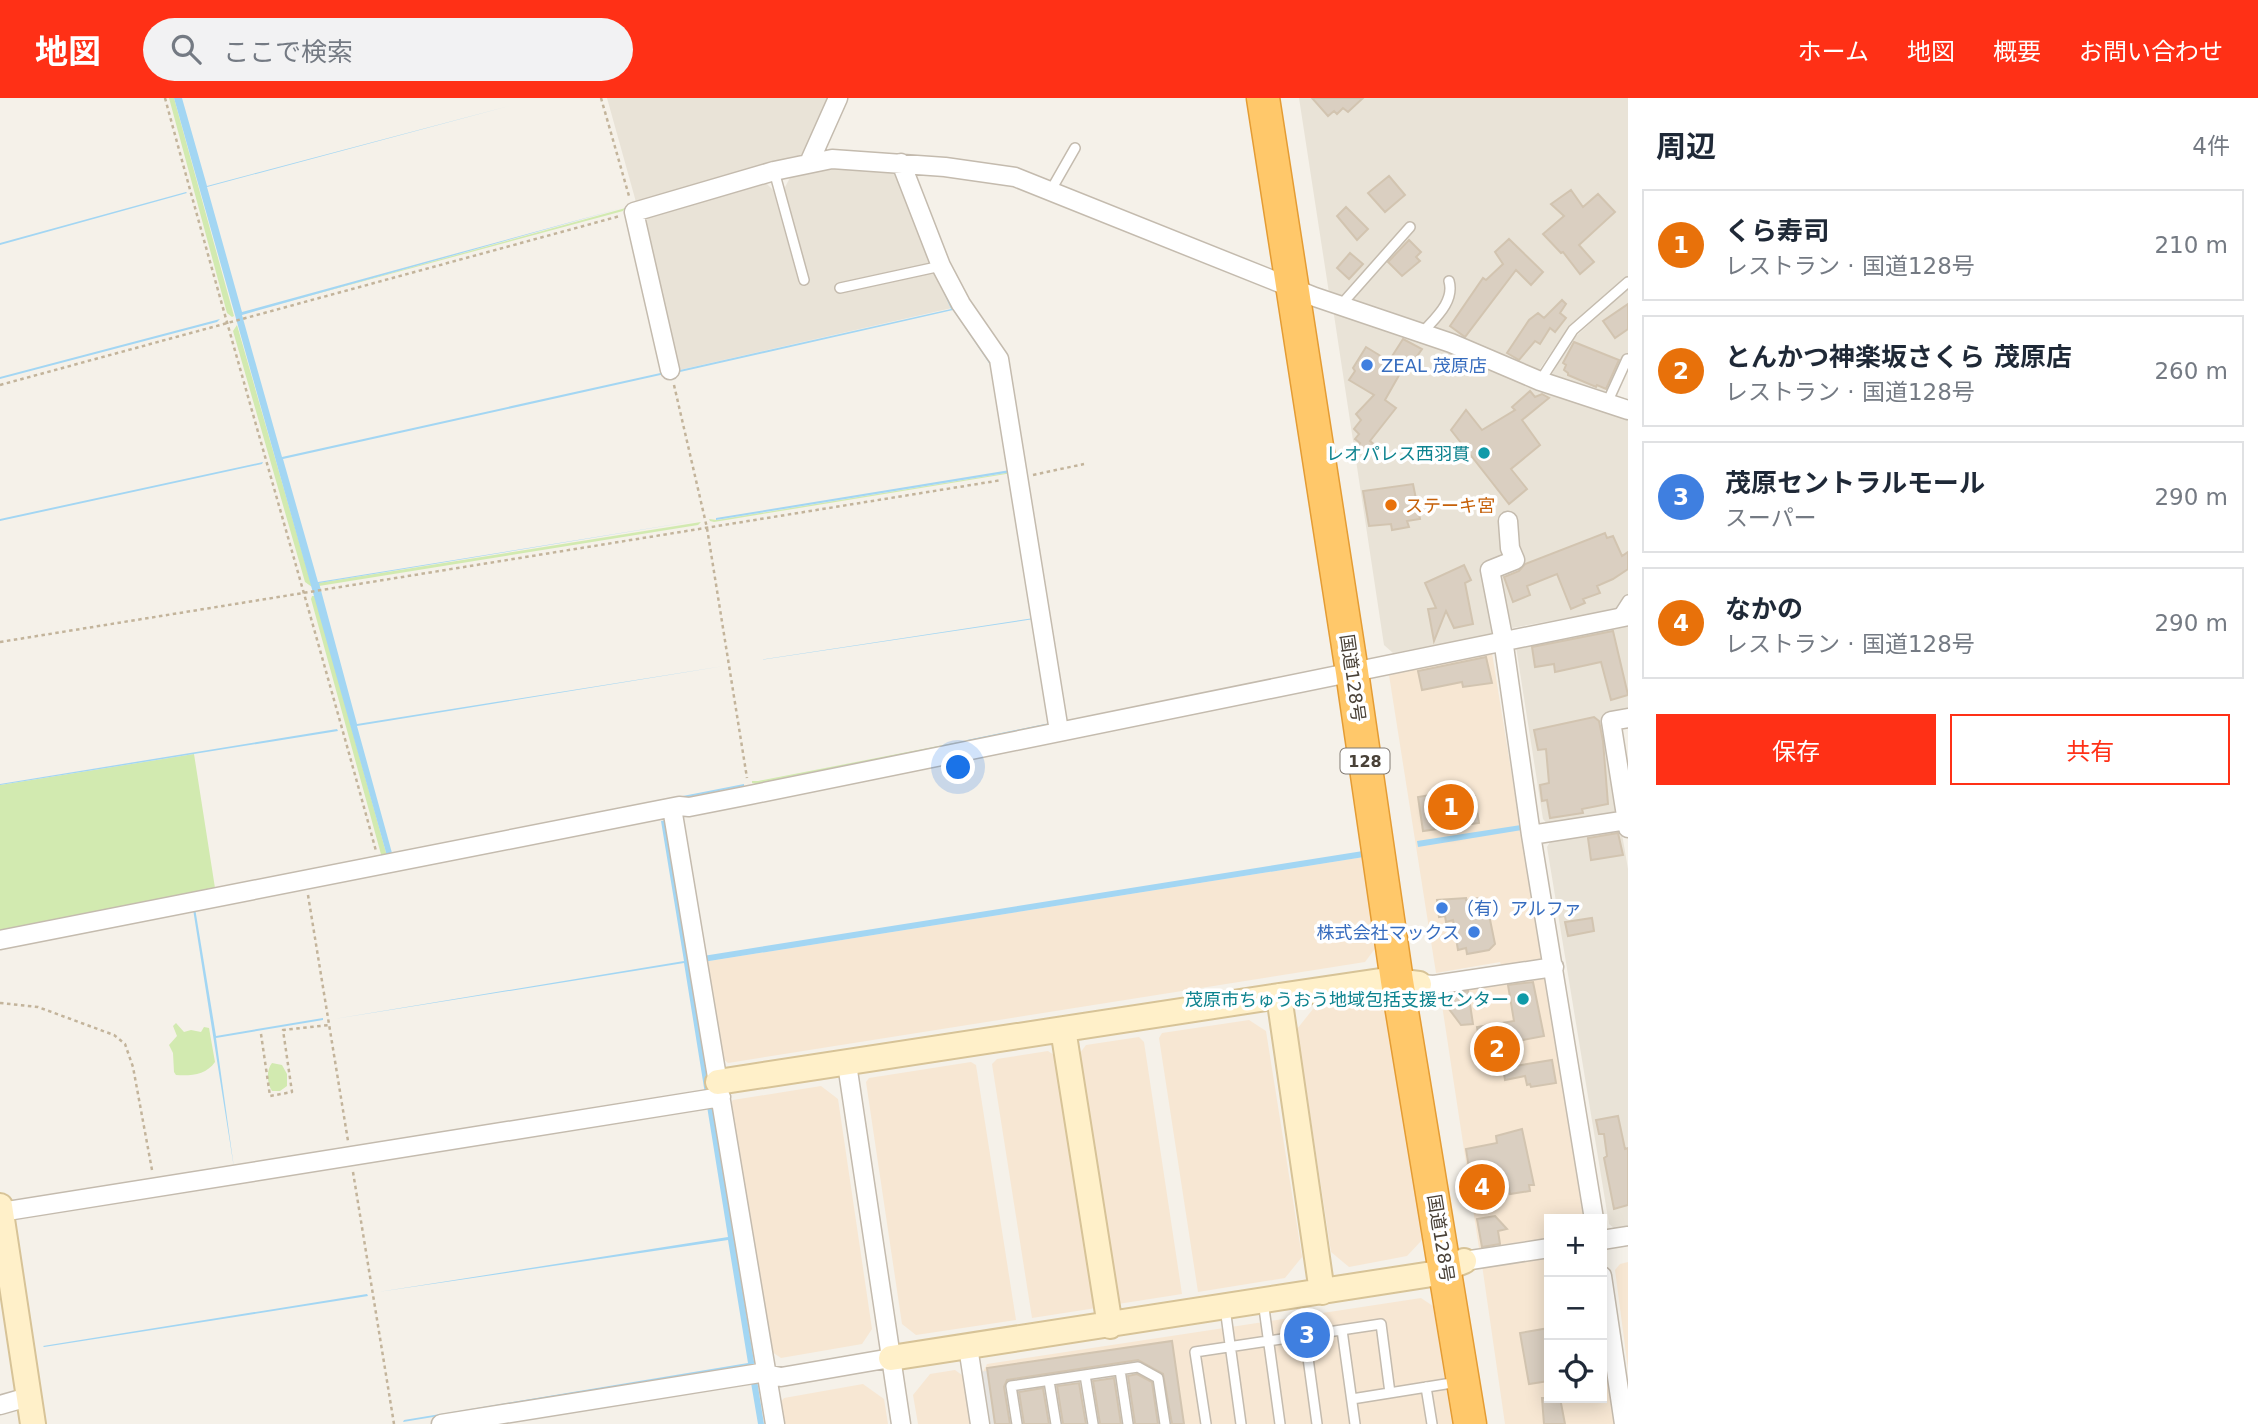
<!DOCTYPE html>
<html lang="ja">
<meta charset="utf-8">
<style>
:root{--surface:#fff;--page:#f2f2f3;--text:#1f2937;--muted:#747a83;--line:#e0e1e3;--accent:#ff3016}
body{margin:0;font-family:"DejaVu Sans","Noto Sans JP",sans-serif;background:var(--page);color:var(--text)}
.controls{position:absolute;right:21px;bottom:21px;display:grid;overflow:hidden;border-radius:0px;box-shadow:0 4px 18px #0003}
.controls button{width:63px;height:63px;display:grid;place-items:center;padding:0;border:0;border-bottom:2px solid var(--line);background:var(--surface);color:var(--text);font:35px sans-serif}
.you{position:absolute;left:959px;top:670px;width:24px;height:24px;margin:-18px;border:5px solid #fff;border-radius:50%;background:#1a73e8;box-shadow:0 0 0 10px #1a73e833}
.badge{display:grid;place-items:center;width:46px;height:46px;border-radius:50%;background:var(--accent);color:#fff;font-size:23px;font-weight:700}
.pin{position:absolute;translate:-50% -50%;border:4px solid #fff;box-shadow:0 2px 7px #0006}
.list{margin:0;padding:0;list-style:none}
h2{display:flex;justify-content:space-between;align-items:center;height:91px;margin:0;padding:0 28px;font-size:30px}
h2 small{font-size:23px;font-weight:400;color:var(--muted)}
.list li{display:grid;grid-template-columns:46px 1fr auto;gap:21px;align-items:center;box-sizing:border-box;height:112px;margin:0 14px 14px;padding:0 14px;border:2px solid var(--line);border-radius:0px}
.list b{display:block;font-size:26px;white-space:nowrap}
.list p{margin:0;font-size:23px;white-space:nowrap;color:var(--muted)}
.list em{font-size:23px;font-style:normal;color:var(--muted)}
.actions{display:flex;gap:14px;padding:21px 28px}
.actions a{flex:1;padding:16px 0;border:2px solid var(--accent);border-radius:0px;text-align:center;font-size:24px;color:var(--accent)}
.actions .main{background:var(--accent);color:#fff}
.icon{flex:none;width:38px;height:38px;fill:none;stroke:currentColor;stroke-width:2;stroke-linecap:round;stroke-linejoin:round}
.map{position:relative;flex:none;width:1628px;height:1326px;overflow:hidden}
header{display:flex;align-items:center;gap:42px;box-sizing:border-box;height:98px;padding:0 35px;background:var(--accent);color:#fff}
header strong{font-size:33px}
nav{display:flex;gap:38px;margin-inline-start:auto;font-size:24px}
.search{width:490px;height:63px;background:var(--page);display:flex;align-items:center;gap:18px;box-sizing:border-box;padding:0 24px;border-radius:38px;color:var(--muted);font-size:26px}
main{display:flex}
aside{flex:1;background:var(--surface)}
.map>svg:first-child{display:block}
</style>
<header>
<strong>地図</strong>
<div class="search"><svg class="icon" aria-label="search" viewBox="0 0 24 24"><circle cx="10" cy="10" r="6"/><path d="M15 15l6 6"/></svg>ここで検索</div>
<nav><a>ホーム</a><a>地図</a><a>概要</a><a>お問い合わせ</a></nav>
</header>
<main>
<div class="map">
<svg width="1628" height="1326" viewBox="0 0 1628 1326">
<rect width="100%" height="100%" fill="#f5f1e9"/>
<path fill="#e9e3d7" d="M607,0H828L799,62L795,58L636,104Z
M1299,0H1628V178L1570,227L1537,275L1431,231L1445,201L1424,229L1351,204L1414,133L1407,125L1340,199L1329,195Z
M833,68L897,71L933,165L837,187L839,195L934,174L952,210L675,273L640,119L765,84L773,92L799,186L810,184L784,91L792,76Z
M1628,190V262L1622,259L1603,297L1549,281L1572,242Z
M1337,214L1404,236L1628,319V509L1512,530L1499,477L1524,466L1518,445L1505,457L1481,468L1495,536L1393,555L1384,547L1334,217Z
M1628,528V612L1602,617L1617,710L1613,717L1548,727L1543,721L1516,549Z
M1619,732L1622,736L1628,771V1128L1614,1130L1609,1126L1547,749L1551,742Z"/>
<path fill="#f7e7d3" d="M1492,555L1542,863L1502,870L1500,864L1436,875L1389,577Z
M1364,759L1377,848L1365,864L728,965L721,959L703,864Z
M1547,876L1586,1121H1549V1140L1479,1150L1440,894Z
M1371,903L1388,915L1423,1141L1407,1158L1349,1169L1331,1154L1297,931L1313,911Z
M1249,922L1266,933L1302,1159L1285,1180L1198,1194L1159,940L1162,935Z
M1139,939L1144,944L1182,1196L1118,1206L1080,955L1086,947Z
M1048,953L1057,959L1096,1210L1032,1220L992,966L997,961Z
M971,964L976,967L1016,1222L916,1237L902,1226L866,984L869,980Z
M821,988L838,1001L872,1231L862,1246L781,1260L769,1252L730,1006L733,1002Z
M1549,1157V1300H1602V1227L1617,1326H1505L1482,1167Z
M1628,1164V1271L1615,1172L1620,1166Z
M1421,1200L1433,1208L1452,1326H989L981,1278L987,1266Z
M955,1272L966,1280L973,1326H918L913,1297L930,1276Z
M863,1286L884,1301L888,1326H782L779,1306L784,1300Z"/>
<path fill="#d2eab0" d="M169,0H174L234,218L232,219L227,215Z
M625,110L623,113L242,216L622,111Z
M934,174H937C940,183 944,196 950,204C967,225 988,247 997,273L1013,374L1012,375L714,424L710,423L709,421L717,422L1012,374L997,273L949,204Z
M237,227L312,489L305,484L233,233Z
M701,424L698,427L319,488L318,485Z
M312,498H315L387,758L382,760L311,501Z
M1052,626L1051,628L758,686L752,685V683H758Z
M194,656L215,790L0,834V687Z
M176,925L184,934L191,932L201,934L204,929L209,930L215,964C206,977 191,978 176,977L174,974L173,955L169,947L177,938L173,928Z
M272,965L282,967L287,976V988L280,993H272C267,985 266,972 272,965Z"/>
<path fill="#e6e4e0" d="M1170,1246L1181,1326H986L979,1274Z"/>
<path fill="#a3d6f3" d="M174,0H182L207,88L539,0L207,89L242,214L622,110L242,217L282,359L665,274V276L283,361L318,484L701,422L319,485L357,626L724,568L357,628L392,755L744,686V688L387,758Z
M186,94L187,95L0,147V145Z
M935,175L949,204L997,273L1012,374L716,422V420L1010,372L995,274L953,212L680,274V272L951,211Z
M220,221L217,224L0,281V279Z
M263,364L262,366L0,423V421Z
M1034,520L1052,626L968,644L967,642L1050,625L1034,521L733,566Z
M337,631L338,633L0,687V686Z
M667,722L764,1326H758L748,1267L403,1324L404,1322L748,1265L728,1142L378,1194L728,1139L684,865L334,921L684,863L661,723Z
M1521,727L1522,732L1418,749L1417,743Z
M1363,753L1364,759L703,864V858Z
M195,810L216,938L323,920V922L216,940L234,1070L193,811Z
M367,1196L368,1198L44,1249L43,1248Z"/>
<path fill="#dacfc1" stroke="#d2c4b0" stroke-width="2" d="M1312,0H1363L1348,14L1343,10L1337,16L1334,13L1328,18Z
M1389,78L1405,97L1385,114L1368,95Z
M1571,92L1583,109L1598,96L1615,114L1579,147L1594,164L1580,176L1563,154L1561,155L1543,136L1564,118L1551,106Z
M1346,109L1368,131L1357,142L1337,118Z
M1509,141L1543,174L1531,187L1516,172L1465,239L1450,228L1483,180L1486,182L1503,166L1495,154Z
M1409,142L1421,154L1416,159L1420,163L1402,178L1388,164Z
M1350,155L1363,166L1349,181L1337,170Z
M1562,202L1566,206L1560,215L1566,220L1555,234L1550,230L1540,246L1535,243L1519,262L1507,255L1529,222L1538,215L1544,220Z
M1628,206V231L1615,240L1603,223Z
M1403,241L1422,251L1410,268L1406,265L1385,302L1396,310L1370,343L1376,348L1368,358L1356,349L1360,345L1355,341L1359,336L1354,331L1361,322L1356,316L1374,297L1349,282L1355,273L1353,270L1366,249L1389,263Z
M1574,244L1619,262L1606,291L1597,287L1596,289L1568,277V275L1564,272L1566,267L1563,265Z
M1530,293L1535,299L1542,296L1549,300L1522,322L1540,347L1511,371L1527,391L1509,406L1451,332L1466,312L1482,332L1515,312L1512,309Z
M1413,386L1420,421L1407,423L1409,429L1392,432L1391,426L1369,428L1363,393Z
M1605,435L1607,440L1613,438L1622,458L1628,454V471L1613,481L1597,488L1600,495L1583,501L1585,505L1571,511L1557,476L1527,488L1530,497L1513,504L1504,479L1519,473L1525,466Z
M1464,467L1471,482L1465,485L1473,526L1454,530L1446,513L1434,543L1428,511L1436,510L1425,485Z
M1613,533L1628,597L1611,602L1601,564L1555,574L1554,566L1535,569L1532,549Z
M1486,559L1492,585L1463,589L1462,584L1422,592L1418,573Z
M1594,619L1599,623L1603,643L1608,706L1582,711L1583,715L1550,720L1547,702L1542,703L1540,687L1549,685L1546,651L1538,652L1534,632Z
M1466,691L1467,698H1475L1479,725L1423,733L1418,699Z
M1618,735L1623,757L1591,762L1588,740Z
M1466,800V802L1480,800L1482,813L1488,812L1495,846L1489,852L1467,856L1466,850L1458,852L1453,822L1446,824L1445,818L1439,819L1437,802Z
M1592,820L1594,833L1568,838L1565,824Z
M1533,884L1544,938L1512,944L1515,968L1552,962L1556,985L1531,989L1530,986L1527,987L1525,978L1505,982L1503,969L1488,971L1486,957L1482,958L1477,929L1514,923L1508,887Z
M1468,893L1473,926L1461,927L1446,907L1445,897Z
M1618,1018L1625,1051L1628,1050V1107L1614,1111L1604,1060L1607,1058L1604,1036H1599L1596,1022Z
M1522,1031L1534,1087H1529L1530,1093L1510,1096L1509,1090L1473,1095L1466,1051L1497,1045L1496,1038Z
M1495,1118L1507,1131L1498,1133L1500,1146L1482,1149L1477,1121Z
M1549,1230V1283L1529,1286L1520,1235Z
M1172,1243L1184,1326H1172L1163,1276L1138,1262L1007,1282L1004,1289L1010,1326H995L987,1270Z
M1137,1276L1152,1284L1158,1326H1135L1128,1278Z
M1114,1280L1121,1326H1100L1093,1283Z
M1079,1285L1086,1326H1063L1057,1288Z
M1043,1290L1049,1326H1024L1019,1294Z
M1542,1300H1560L1565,1326H1544Z"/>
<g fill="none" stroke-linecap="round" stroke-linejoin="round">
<g stroke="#c4bbae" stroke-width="12">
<path id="lane" d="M774,73L804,182
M1051,92L1075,50
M840,190L941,168
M1340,208L1410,129
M1422,235C1434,221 1455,204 1449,183
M1540,283L1573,232L1628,184
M1607,305L1627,261
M1617,519L1628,502
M1263,1203L1280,1326
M1225,1210L1241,1326
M1342,1232L1355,1326
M1305,1238L1317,1326
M1120,1272L1128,1326
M1085,1277L1093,1326
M1049,1283L1056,1326
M1426,1289L1432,1326
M1352,1301L1458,1284
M1017,1326L1011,1288L1138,1269L1158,1280L1165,1326
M1206,1326L1195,1254L1381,1226L1390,1295"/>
</g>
<g stroke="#c4bbae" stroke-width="21">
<path id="street" d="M809,65L838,0
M901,65L941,168L961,206L999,261L1059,633
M670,272L634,114L774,73L832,61L945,69L1015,79L1315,199L1451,245L1540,283L1628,312
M1508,423L1510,450L1515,462L1490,472L1502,534L1531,737L1594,1121
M1628,620L1611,623L1628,730
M672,710L775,1326
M1531,737L1628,722
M0,842L679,708L689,709L750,697L1628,518
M1419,886L1434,887L1554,869
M847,966L901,1326
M1,1114L721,999
M1602,1142L1628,1138
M1464,1163L1549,1150
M1602,1178L1624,1326
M968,1249L980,1326
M0,1307L28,1299
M441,1326L760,1275L781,1279L891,1260"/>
</g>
<g stroke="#d7c397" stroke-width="28">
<path id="secondary" d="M1279,898L1322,1194
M1063,931L1110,1228
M718,984L1279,898L1387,882L1419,886
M0,1108L33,1326
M891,1260L1432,1176L1464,1163"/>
</g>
<g stroke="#e49c34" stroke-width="35">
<path id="highway" d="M1263,0L1352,574L1397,883L1470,1326"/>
</g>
<path stroke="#c3b49b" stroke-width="2.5" stroke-dasharray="3.5 3.5" stroke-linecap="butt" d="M165,0C233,252 307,501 376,753
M601,0L629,98
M0,287L620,118
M674,287L707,430L747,680
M1033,377L1084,366
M0,544L1002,382
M308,797L348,1043
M0,905L38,909L114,937L125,946L133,969L152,1072
M261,936L270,998L292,994L283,932L329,927
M353,1074L394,1326"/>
<use href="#lane" stroke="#fff" stroke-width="9"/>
<use href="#street" stroke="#fff" stroke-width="18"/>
<use href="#secondary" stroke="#fff0c9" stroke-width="24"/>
<use href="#highway" stroke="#ffc86a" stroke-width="32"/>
</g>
<g fill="#3f7fe0" stroke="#fff" stroke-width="2.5">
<circle cx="1367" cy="267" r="7"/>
<circle cx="1442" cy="810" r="7"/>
<circle cx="1474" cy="834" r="7"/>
</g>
<g fill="#0f9aa8" stroke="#fff" stroke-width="2.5">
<circle cx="1484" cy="355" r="7"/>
<circle cx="1523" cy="901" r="7"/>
</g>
<circle fill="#e8710a" stroke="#fff" stroke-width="2.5" cx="1391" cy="407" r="7"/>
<g text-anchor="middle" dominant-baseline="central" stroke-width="7" stroke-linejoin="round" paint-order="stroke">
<rect fill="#fff" stroke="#807a73" stroke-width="2" x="1340.5" y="650.5" width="49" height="25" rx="5"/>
<g font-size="16" font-weight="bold" fill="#494137">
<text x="1365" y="663">128</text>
</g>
<g font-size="18" fill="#366cbe" stroke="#fff" text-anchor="start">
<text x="1381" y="267">ZEAL 茂原店</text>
<text x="1456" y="810">（有）アルファ</text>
<text x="1460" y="834" text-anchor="end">株式会社マックス</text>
</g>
<g font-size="18" fill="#0d838f" stroke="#fff" text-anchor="end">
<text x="1470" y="355">レオパレス西羽貫</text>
<text x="1509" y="901">茂原市ちゅうおう地域包括支援センター</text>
</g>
<g font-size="18" fill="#c56008" stroke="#fff" text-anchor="start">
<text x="1405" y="407">ステーキ宮</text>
</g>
<g font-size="18" fill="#494137" stroke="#fff">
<text transform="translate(1353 580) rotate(82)">国道128号</text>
<text transform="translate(1441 1140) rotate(81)">国道128号</text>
</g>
</g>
</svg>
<div class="controls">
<button>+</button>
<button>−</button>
<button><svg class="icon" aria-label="locate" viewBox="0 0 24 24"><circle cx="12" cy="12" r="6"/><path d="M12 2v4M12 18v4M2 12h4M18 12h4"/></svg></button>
</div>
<div class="you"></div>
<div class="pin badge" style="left:1451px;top:709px;background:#e8710a">1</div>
<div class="pin badge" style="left:1497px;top:951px;background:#e8710a">2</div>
<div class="pin badge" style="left:1307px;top:1237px;background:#3f7fe0">3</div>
<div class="pin badge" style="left:1482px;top:1089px;background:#e8710a">4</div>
</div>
<aside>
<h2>周辺<small>4件</small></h2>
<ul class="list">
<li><span class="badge" style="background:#e8710a">1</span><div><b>くら寿司</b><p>レストラン · 国道128号</p></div><em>210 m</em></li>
<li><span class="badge" style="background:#e8710a">2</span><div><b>とんかつ神楽坂さくら 茂原店</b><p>レストラン · 国道128号</p></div><em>260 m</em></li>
<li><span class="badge" style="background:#3f7fe0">3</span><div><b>茂原セントラルモール</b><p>スーパー</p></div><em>290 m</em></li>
<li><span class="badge" style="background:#e8710a">4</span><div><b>なかの</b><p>レストラン · 国道128号</p></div><em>290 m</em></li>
</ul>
<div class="actions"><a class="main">保存</a><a>共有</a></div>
</aside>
</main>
